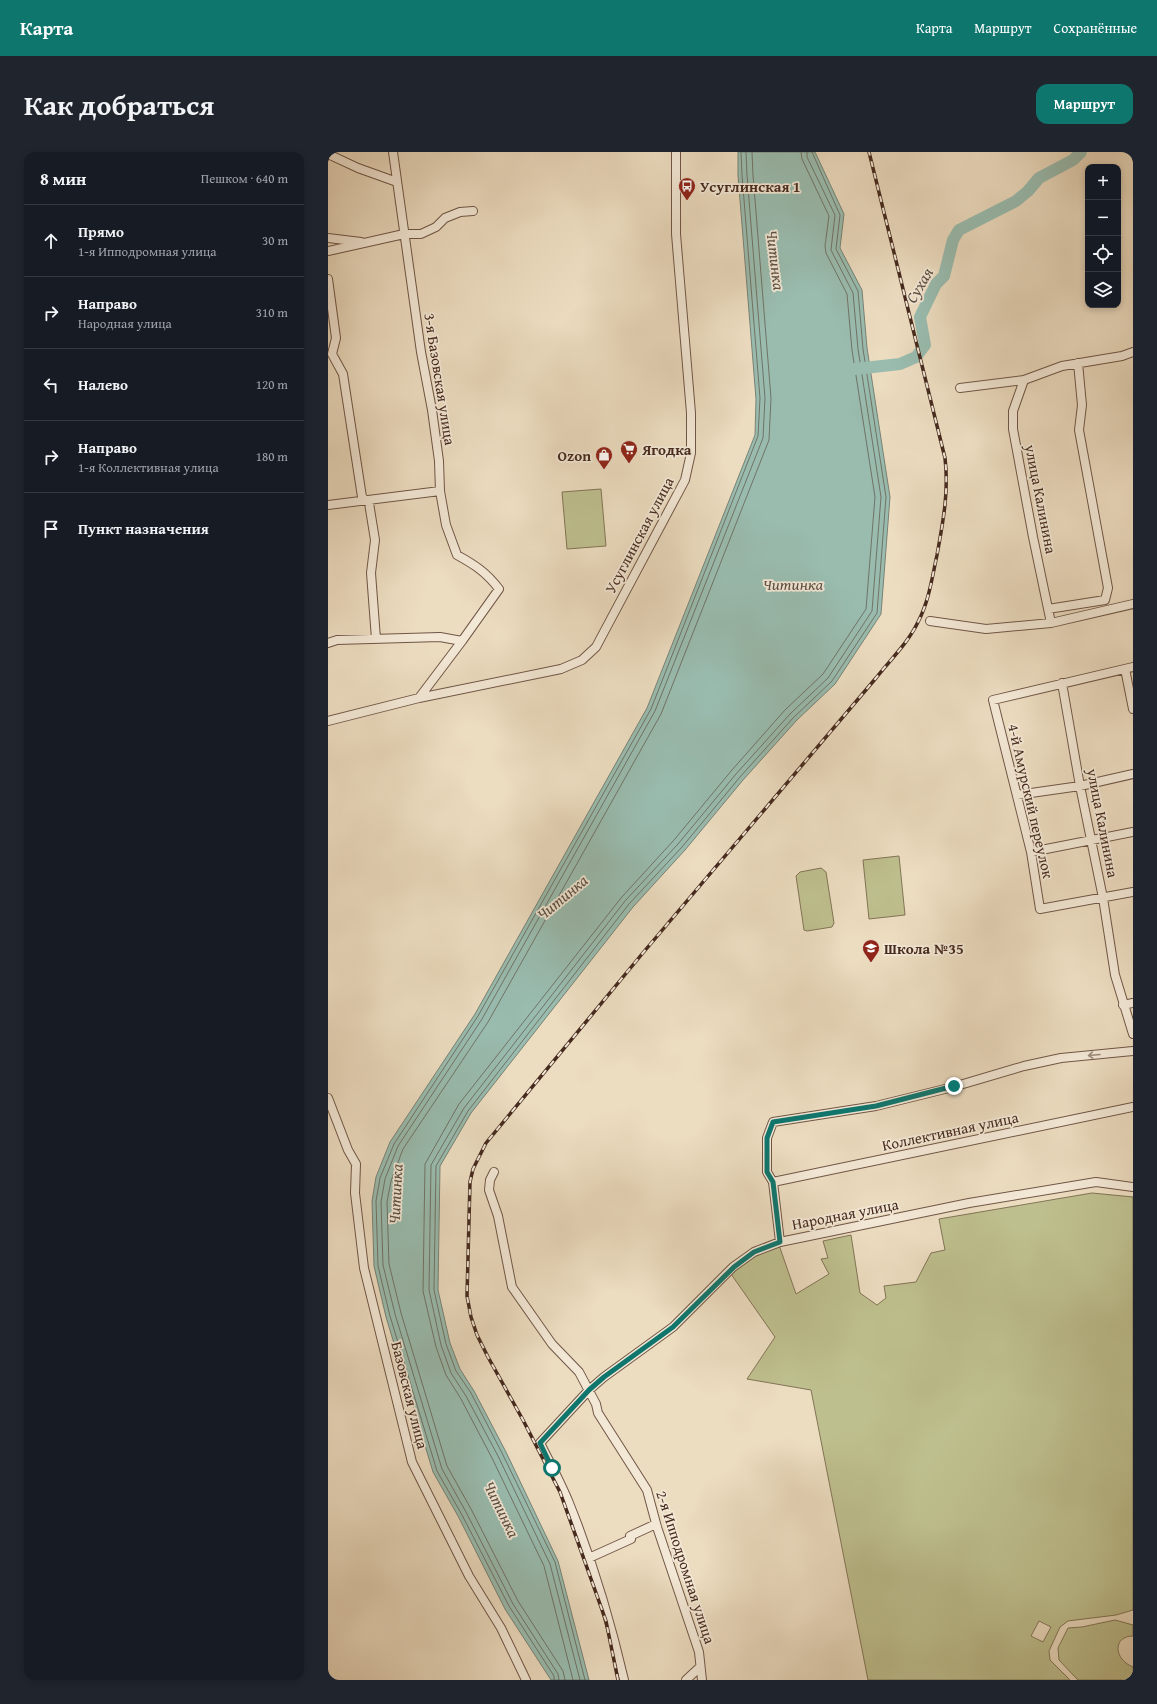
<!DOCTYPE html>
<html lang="ru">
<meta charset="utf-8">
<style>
:root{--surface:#171b24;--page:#20242c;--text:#f1f3f6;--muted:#9ea1a6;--line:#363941;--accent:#0f766e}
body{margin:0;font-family:"Gentium Book Plus",serif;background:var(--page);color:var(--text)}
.controls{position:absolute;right:12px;top:12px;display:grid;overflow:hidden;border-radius:8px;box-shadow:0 2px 6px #0003}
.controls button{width:36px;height:36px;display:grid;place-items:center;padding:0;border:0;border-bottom:1px solid var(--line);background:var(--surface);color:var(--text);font:20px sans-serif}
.stop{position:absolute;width:12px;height:12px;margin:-9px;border:3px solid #0f766e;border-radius:50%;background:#fff}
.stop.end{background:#0f766e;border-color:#fff;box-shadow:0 1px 4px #0008}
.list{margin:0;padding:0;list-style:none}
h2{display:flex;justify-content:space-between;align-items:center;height:52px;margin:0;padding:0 16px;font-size:17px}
h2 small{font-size:13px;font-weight:400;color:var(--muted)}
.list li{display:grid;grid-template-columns:26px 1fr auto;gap:12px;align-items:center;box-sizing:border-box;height:72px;padding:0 16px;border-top:1px solid var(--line)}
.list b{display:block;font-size:15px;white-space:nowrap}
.list p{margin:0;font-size:13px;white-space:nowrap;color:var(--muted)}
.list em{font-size:13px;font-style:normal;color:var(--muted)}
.icon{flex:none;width:22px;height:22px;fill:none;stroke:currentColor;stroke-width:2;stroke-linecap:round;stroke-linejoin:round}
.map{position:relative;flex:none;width:805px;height:1528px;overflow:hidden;border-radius:12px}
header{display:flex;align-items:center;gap:24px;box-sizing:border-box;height:56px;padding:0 20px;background:var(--accent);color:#fff}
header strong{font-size:19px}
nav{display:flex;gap:22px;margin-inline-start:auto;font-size:14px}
.intro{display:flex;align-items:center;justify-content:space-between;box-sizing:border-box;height:96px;padding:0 24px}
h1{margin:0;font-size:28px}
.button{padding:10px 18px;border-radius:12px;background:var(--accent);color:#fff;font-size:14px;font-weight:700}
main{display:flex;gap:24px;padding:0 24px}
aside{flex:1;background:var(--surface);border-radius:12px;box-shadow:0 2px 6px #0003}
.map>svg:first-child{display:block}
</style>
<header>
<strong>Карта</strong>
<nav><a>Карта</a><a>Маршрут</a><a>Сохранённые</a></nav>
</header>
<div class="intro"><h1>Как добраться</h1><a class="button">Маршрут</a></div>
<main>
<aside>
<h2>8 мин<small>Пешком · 640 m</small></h2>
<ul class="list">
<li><svg class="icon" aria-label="ahead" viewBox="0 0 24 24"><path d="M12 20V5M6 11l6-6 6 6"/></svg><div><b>Прямо</b><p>1-я Ипподромная улица</p></div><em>30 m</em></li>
<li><svg class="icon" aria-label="right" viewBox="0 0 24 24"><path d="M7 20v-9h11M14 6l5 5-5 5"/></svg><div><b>Направо</b><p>Народная улица</p></div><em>310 m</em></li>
<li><svg class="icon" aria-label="left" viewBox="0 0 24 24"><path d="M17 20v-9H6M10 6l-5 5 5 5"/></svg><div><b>Налево</b></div><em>120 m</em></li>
<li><svg class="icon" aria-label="right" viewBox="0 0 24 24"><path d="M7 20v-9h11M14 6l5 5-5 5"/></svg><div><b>Направо</b><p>1-я Коллективная улица</p></div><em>180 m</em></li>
<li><svg class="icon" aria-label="arrive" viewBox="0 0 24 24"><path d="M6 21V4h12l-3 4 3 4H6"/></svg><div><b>Пункт назначения</b></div></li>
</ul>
</aside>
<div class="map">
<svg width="805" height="1528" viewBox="0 0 805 1528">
<rect width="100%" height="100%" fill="#ecdcc0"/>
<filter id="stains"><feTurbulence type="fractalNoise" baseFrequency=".005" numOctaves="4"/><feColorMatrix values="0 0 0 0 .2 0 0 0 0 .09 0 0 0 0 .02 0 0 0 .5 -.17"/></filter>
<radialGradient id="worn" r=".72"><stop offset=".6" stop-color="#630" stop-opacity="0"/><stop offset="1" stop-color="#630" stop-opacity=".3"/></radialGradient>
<path fill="#bebf8e" stroke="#827456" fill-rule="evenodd" d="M273,337L278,394L239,397L234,340Z
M571,704L577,763L541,767L535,708Z
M493,716L498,720L506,771L504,775L479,779L476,778L468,724L472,720Z
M764,1041L805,1045V1458L788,1463L740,1469L732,1475L721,1499L722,1508L742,1528H540L483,1238L419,1227L447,1185L403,1122L429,1101L451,1093L468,1142L501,1122L493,1107L500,1106L495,1089L523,1083L532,1141L549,1153L558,1146L556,1134L588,1130L603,1101L617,1098L611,1067ZM711,1469L723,1475L715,1490L703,1484Z
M787,1468L805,1473V1484C785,1484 785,1507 805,1515V1528H750L731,1508L730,1496L740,1476L754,1475Z"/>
<path fill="#99bcaf" stroke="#788275" d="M410,0H487L516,62L512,96L534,138L539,196L562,345L553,462L507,532L469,568L415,628L357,698L305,755L143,961L112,1014L110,1138L122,1191L132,1217L146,1239L178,1300L230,1409L261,1528H223L177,1457L130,1364L105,1320L58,1165L46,1114L44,1049L48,1025L62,990L147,862L319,556L427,283L428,247L410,23Z"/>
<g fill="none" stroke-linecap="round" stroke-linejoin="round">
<path stroke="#707366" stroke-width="1" d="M226,1528V1524L181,1454L134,1363L109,1319L62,1164L50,1114L48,1049L52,1026L66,992L150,864L323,557L430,284L432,246L414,23L413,0
M231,1528L230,1522L185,1452L138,1360L114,1317L67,1162L55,1113L53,1050L57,1027L70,994L154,867L327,559L435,286L437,246L419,23L418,0
M237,1528L235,1519L190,1449L143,1357L119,1314L73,1161L61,1112L59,1050L63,1029L75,997L160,870L333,562L441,288L443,246L425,23L424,0
M245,1528L216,1414L164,1306L133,1247L118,1223L108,1195L95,1139L97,1012L131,952L293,746L346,688L404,618L457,558L495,522L538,457L547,345L524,198L519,142L498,101L497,94L501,64L474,7L473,0
M252,1528L222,1412L170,1304L138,1244L123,1221L113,1193L101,1138L103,1013L136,956L297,749L350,692L408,622L462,562L500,526L544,459L553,345L530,197L525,141L503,98L507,63L479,5V0
M257,1528L227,1410L174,1301L143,1241L128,1219L118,1192L106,1138L108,1014L140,959L301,752L354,695L412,625L465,566L504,529L549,461L558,345L535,197L530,139L508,97L512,63L484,0"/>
<path stroke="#99bcaf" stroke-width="12" d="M527,217L572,212L588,205L597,193L592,165L608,132L616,124L625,88L631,78L688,49L700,39L711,26L745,8L753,0"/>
<g stroke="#705646" stroke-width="10">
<path id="minor" d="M65,0L93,200L104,258L111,309L112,339L118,373L129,403C147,413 158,420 171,437L134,489L91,546
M0,2L30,16L69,30
M0,86L33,90
M0,99L76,82H93L108,75L117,66L132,60L145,59
M0,127L8,186L4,202L15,222L34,345L41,351L47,388L43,421L48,487
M696,228L685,259V277L705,385L723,471
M632,236L696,228L734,214L794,204L805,200
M0,353L112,339
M720,457L777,448L780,436L751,278L754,253L750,211
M602,469L658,477L723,471L805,452
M0,491L9,488L112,485L134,489
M805,515L665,548L703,700L712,757L805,740
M797,517L805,557
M734,531L752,634L775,746L787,823L805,882
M0,569L91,546L233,517L254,508L268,495L357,328L363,301V261L348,82V0
M689,643L752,634L805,622
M703,700L805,680
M795,853L805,851
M0,946L20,998L28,1012L27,1041L36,1116L84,1310L141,1424L173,1476L198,1528
M166,1020L162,1028L161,1038L170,1064L184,1135L224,1192L251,1220L268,1252L270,1261L319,1338L329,1375L371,1500L374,1528
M445,1030L805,955
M452,1090L445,1030L439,1020V986L445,970L548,954L625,935L696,914L733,906L805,899
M261,1406L303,1387L302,1384L328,1372
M296,1528C282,1468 264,1408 241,1351C233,1331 222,1311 212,1291L261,1238L276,1225L345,1175L405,1115L426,1100L452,1090L641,1051L768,1030L805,1035
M358,1528L372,1515"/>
</g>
<use href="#minor" stroke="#f3e8d6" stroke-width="8"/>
<g stroke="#462a1e" stroke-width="3.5">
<path id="rail" d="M290,1528L278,1469L232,1340L195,1268L160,1205L149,1183L143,1165L139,1144L142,1030L145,1017L158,991L314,802L548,526C562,508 580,491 590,470C601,449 604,426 609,403C615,370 621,340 617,306L541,0"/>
</g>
<use href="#rail" stroke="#f3e8d6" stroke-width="2" stroke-dasharray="6" stroke-linecap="butt"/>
</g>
<defs><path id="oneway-shaft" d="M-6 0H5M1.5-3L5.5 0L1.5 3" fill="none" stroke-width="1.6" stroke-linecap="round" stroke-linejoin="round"/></defs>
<use stroke="#9c897a" href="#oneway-shaft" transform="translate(766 903) rotate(175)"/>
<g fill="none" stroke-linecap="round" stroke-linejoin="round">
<path stroke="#0f766e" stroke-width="5" d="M224,1316L212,1291L261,1238L276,1225L345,1175L406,1115L426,1100L452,1090L445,1030L439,1020V986L445,970L548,954L626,934"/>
</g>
<defs>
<g id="bus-pin" transform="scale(0.9)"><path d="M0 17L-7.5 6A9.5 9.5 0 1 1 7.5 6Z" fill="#8f2418" stroke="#f3e8d6"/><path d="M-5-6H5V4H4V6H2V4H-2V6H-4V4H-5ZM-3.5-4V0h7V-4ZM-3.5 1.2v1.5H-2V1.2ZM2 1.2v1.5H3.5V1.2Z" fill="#fff"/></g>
<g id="supermarket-pin" transform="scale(0.9)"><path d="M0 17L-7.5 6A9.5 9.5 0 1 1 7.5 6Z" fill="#8f2418" stroke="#f3e8d6"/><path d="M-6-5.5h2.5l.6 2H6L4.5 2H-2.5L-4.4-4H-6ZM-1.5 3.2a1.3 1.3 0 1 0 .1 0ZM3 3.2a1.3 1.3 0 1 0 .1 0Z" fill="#fff"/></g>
<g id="shop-pin" transform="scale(0.9)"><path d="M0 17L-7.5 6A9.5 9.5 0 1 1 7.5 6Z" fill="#8f2418" stroke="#f3e8d6"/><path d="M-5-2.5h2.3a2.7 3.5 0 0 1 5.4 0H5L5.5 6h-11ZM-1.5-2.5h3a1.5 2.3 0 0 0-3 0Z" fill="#fff"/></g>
<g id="school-pin" transform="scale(0.9)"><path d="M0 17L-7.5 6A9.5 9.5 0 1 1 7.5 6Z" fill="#8f2418" stroke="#f3e8d6"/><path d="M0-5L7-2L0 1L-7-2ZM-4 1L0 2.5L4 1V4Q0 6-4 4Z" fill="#fff"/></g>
</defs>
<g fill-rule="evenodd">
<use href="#bus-pin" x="359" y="34"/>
<use href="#supermarket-pin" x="301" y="297"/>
<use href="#shop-pin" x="276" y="303"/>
<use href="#school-pin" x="543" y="796"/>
</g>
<g text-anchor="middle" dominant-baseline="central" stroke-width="3.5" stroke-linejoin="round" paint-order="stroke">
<g font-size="15" font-weight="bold" fill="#462a1e" stroke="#f3e8d6" text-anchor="start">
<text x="372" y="34">Усуглинская 1</text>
<text x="314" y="297">Ягодка</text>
<text x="263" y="303" text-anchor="end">Ozon</text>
<text x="556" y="796">Школа №35</text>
</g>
<g font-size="15" fill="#462a1e" stroke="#f3e8d6">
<text transform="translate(112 227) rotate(81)">3-я Базовская улица</text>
<text transform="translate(713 347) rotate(79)">улица Калинина</text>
<text transform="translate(311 383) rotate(-62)">Усуглинская улица</text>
<text transform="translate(703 649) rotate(77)">4-й Амурский переулок</text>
<text transform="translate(775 671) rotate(79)">улица Калинина</text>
<text transform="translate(622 979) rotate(-12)">Коллективная улица</text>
<text transform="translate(517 1062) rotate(-11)">Народная улица</text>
<text transform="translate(82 1243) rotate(76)">Базовская улица</text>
<text transform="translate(358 1415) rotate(72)">2-я Ипподромная улица</text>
</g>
<g font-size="16" font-style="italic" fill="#5b4e42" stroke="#f3e8d6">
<text transform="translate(448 108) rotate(83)">Читинка</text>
<text transform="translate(591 133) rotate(-60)">Сухая</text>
<text x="465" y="432">Читинка</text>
<text transform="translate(234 745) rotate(-40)">Читинка</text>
<text transform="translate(67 1042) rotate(-87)">Читинка</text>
<text transform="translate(174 1357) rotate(64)">Читинка</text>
</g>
</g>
<rect width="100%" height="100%" filter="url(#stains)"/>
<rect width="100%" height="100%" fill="url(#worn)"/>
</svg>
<div class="controls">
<button>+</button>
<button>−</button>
<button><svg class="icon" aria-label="locate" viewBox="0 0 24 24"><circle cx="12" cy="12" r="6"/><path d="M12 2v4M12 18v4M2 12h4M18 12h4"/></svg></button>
<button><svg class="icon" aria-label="layers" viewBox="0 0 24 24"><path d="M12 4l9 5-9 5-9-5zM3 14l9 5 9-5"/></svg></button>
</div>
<div class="stop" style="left:224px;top:1316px"></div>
<div class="stop end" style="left:626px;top:934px"></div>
</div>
</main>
